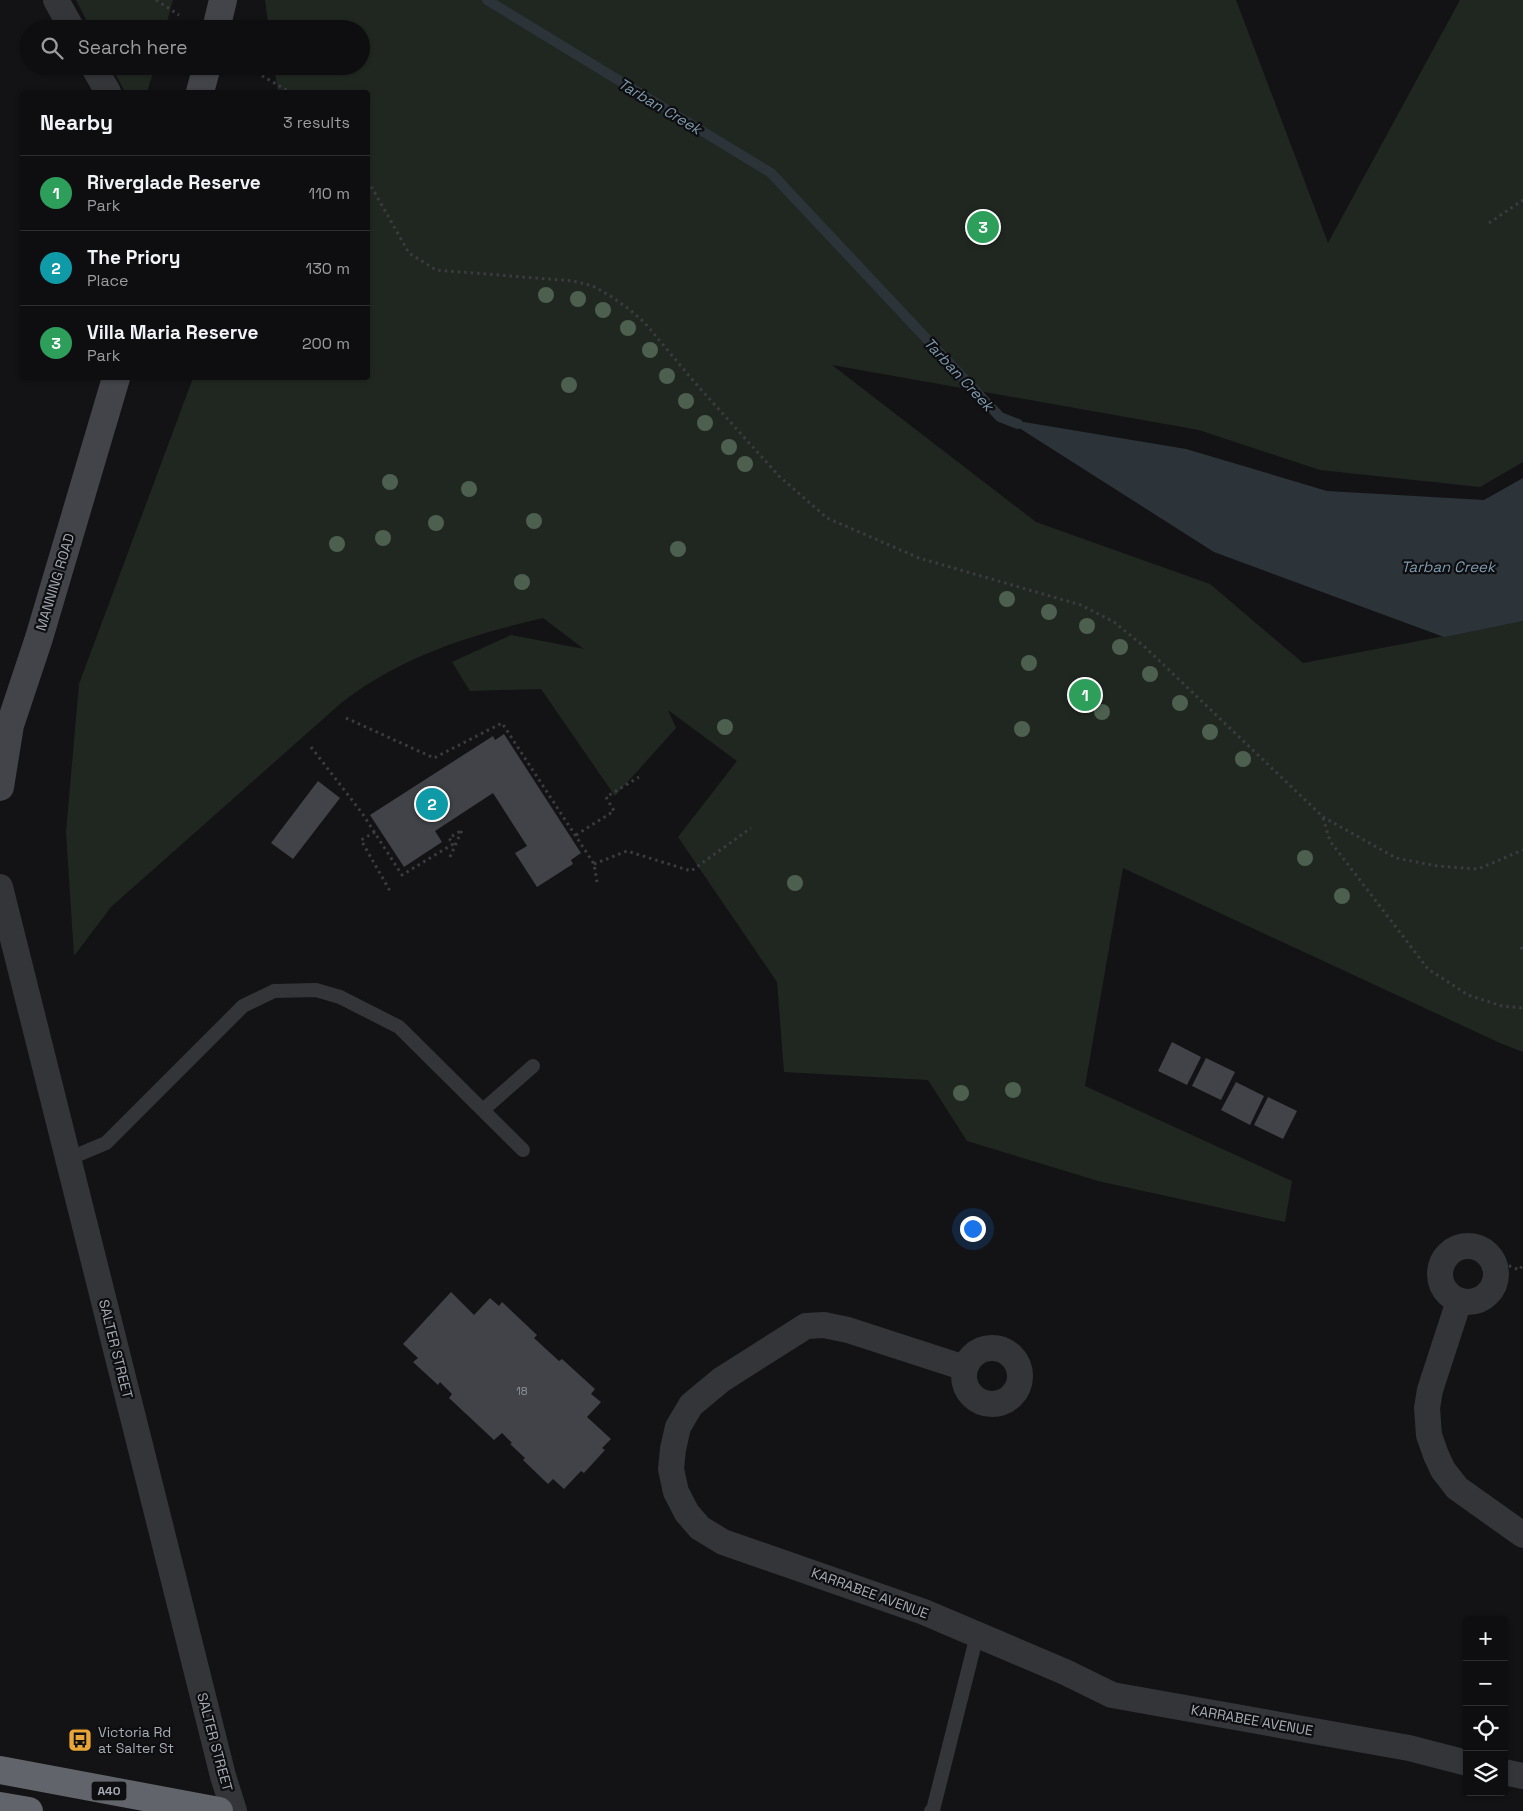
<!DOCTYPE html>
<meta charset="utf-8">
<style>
:root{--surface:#0e0e10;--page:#1c1c1e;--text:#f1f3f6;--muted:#9b9c9f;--line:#2e2e30;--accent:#e9a537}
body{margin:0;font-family:"Space Grotesk",sans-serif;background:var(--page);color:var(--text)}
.controls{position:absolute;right:15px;bottom:15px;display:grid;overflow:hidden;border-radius:5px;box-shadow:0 1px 4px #0004}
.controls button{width:45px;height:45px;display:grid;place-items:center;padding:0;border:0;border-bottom:1px solid var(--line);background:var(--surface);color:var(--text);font:25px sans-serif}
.you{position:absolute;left:972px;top:1228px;width:18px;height:18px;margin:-12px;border:4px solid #fff;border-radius:50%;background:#1a73e8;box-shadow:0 0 0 8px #1a73e833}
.badge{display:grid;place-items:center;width:32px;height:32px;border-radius:50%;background:var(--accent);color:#fff;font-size:16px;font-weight:700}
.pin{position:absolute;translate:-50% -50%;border:2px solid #fff;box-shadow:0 1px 5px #0006}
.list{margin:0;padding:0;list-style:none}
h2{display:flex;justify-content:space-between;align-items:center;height:65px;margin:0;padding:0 20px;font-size:21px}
h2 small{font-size:16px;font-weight:400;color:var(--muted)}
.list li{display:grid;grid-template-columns:32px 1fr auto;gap:15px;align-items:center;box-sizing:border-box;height:75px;padding:0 20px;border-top:1px solid var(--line)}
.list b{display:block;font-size:19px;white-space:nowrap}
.list p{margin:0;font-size:16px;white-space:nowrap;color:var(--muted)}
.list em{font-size:16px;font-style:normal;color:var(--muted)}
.icon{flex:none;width:28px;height:28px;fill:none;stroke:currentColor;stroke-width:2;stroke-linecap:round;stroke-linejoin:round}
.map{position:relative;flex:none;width:1523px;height:1811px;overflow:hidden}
.search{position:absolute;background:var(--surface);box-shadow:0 1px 4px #0004;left:20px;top:20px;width:350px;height:55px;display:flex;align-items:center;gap:12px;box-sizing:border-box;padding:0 18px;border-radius:28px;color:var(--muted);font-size:19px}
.panel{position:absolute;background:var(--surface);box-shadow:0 1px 4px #0004;left:20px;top:90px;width:350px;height:290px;border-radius:5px}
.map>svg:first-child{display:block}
</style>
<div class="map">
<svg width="1523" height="1811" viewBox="0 0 1523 1811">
<rect width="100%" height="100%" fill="#131315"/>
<path fill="#202720" d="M76,0H173L165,29H91Z
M265,0H1236L1328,243L1460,0H1523V462L1480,487L1320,470L1199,430L832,365L1036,522L1210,584L1303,663L1523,621V1052L1500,1043L1123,868L1085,1086L1292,1181L1285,1222L1098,1181L967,1141L928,1080L784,1072L777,982L678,837L737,761L668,710L676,728L615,796L541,689L470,691L452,662L511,635L584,649L543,618C468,636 401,656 340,704L111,907L74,956L66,832L79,684L193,378H368V92H278L274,66H361V29H269Z
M111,66H155L147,92H125Z"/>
<path fill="#2c343a" d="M1005,419L1186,449L1327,491L1484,500L1523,478V621L1444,637L1214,552Z"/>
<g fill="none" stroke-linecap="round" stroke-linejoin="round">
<path stroke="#2c343a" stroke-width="10" d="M487,0L771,173L1000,417L1018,424"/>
</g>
<path fill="#424348" d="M504,734L581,853L571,860L573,864L537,887L515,853L527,846L493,793L435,831L442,842L404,867L370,815L493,736L495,740Z
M318,781L340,798L293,859L271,843Z
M1172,1042L1201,1057L1187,1085L1158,1071Z
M1206,1058L1235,1072L1221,1100L1192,1086Z
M1236,1082L1264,1096L1250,1125L1221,1110Z
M1268,1097L1297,1111L1283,1139L1254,1125Z
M451,1292L474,1315L490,1298L499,1306L502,1302L537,1335L534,1338L559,1361L562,1359L595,1389L591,1394L601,1402L587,1417L611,1439L602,1448L605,1450L584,1473L581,1471L564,1489L553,1479L548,1484L523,1460L525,1458L510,1444L512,1443L502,1433L494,1440L449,1398L452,1394L440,1382L438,1385L413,1362L418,1358L403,1344Z"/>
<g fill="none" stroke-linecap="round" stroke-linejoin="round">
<path stroke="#3a3c40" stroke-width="3" stroke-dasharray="2.5 4" stroke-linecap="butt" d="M156,0L179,15
M245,66L290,92
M368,181L409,253L436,270L573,281L593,286L612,297L629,309L644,322L696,384L779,476L827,518L919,558L1081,605L1114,622L1146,648L1323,817L1396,858L1437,866L1478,869L1523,850
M1489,223L1523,200
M346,718L434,758L502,723L594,864L597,882
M311,747L362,813L402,875L453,844L449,838L462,830
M1323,818L1330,841L1428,969L1468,995L1502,1006L1523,1008
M375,832L361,840L390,891
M576,835L614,811L606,797L639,777
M450,857L462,830
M594,864L627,851L691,871L751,828
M1521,947L1523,951
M1491,1258L1519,1270L1523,1265"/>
<path stroke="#343539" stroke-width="14" d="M483,1110L533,1066
M68,1159L106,1143L243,1006L274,991L316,990L340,997L399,1027L523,1150
M931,1811L933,1810L977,1635"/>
<path stroke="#343539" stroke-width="26" d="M56,0L72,29
M93,66L108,92
M0,887L223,1776L234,1811
M1440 1274a28 28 0 1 1 56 0a28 28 0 1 1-56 0Z
M1459,1301L1430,1390L1427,1408L1429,1435L1436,1455L1443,1470L1457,1488L1523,1535
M964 1376a28 28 0 1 1 56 0a28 28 0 1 1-56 0Z
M965,1368L848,1330L824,1325L806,1326L721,1380L691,1405L678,1427L673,1449L671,1469L676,1492L687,1513L700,1528L723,1542L924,1612L1065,1672L1112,1695L1409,1748L1467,1763
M1504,1772L1523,1776"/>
<path stroke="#424449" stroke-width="28" d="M216,29L223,0
M200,92L207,66
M0,787L10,725L39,638L116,378"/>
<path stroke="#61646a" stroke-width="28" d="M0,1770L219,1811
M0,1806L29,1811"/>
</g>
<g fill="#4d604f">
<circle cx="546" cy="295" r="8"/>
<circle cx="578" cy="299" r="8"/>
<circle cx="603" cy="310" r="8"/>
<circle cx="628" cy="328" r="8"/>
<circle cx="650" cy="350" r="8"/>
<circle cx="667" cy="376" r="8"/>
<circle cx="569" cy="385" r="8"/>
<circle cx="686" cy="401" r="8"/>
<circle cx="705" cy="423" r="8"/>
<circle cx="729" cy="447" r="8"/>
<circle cx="745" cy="464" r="8"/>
<circle cx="390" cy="482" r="8"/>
<circle cx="469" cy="489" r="8"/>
<circle cx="534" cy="521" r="8"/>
<circle cx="436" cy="523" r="8"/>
<circle cx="383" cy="538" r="8"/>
<circle cx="337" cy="544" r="8"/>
<circle cx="678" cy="549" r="8"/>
<circle cx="522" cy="582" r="8"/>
<circle cx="1007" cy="599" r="8"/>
<circle cx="1049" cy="612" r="8"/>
<circle cx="1087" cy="626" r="8"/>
<circle cx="1120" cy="647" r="8"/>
<circle cx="1029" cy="663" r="8"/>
<circle cx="1150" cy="674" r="8"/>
<circle cx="1180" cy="703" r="8"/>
<circle cx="1102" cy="712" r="8"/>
<circle cx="725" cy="727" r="8"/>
<circle cx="1022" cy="729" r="8"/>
<circle cx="1210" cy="732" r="8"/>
<circle cx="1243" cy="759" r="8"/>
<circle cx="1305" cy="858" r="8"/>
<circle cx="795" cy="883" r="8"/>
<circle cx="1342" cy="896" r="8"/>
<circle cx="1013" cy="1090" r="8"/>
<circle cx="961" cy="1093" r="8"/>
</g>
<defs>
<g id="bus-square" transform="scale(1.25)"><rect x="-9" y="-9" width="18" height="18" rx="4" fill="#e9a537" stroke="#0e0e10"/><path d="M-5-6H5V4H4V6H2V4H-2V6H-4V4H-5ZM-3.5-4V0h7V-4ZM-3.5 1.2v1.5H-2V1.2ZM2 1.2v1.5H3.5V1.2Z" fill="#111"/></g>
</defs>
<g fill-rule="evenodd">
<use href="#bus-square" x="80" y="1740"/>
</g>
<g text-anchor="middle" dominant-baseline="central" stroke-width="4.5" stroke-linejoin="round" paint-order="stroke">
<g font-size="11" fill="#8c9199">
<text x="522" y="1391">18</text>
</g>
<rect fill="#0e0e10" stroke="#787c83" stroke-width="1" x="91.5" y="1781.5" width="35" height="19" rx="4"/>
<g font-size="12" font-weight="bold" fill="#a5abb4">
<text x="109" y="1791">A40</text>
</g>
<g font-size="14" fill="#a5abb4" stroke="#0e0e10">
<text transform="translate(55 582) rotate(-73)">MANNING ROAD</text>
<text transform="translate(116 1349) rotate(76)">SALTER STREET</text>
<text transform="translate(870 1593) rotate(20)">KARRABEE AVENUE</text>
<text transform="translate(1252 1720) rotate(10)">KARRABEE AVENUE</text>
<text transform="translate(215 1742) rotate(75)">SALTER STREET</text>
</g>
<g font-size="14" fill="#a5abb4" stroke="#0e0e10" text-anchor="start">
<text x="98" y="1732">Victoria Rd<tspan x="98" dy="16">at Salter St</tspan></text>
</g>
<g font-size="15" font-style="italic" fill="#7e9aae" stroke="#0e0e10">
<text transform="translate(660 106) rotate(31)">Tarban Creek</text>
<text transform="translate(959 374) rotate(47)">Tarban Creek</text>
<text x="1448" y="566">Tarban Creek</text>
</g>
</g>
</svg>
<div class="controls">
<button>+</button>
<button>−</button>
<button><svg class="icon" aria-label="locate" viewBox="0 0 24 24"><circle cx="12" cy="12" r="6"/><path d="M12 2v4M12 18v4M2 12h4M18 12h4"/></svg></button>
<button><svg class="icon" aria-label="layers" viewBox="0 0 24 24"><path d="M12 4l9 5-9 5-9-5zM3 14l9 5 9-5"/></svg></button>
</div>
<div class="you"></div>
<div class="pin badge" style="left:1085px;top:695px;background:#2e9e5b">1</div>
<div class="pin badge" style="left:432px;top:804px;background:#0f9aa8">2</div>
<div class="pin badge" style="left:983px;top:227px;background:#2e9e5b">3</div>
<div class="search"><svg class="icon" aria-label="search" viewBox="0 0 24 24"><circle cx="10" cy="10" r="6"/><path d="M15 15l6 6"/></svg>Search here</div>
<section class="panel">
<h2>Nearby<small>3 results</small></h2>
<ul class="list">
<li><span class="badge" style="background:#2e9e5b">1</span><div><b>Riverglade Reserve</b><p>Park</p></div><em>110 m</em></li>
<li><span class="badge" style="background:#0f9aa8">2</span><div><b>The Priory</b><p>Place</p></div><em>130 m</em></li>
<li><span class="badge" style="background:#2e9e5b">3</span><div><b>Villa Maria Reserve</b><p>Park</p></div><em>200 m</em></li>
</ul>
</section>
</div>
